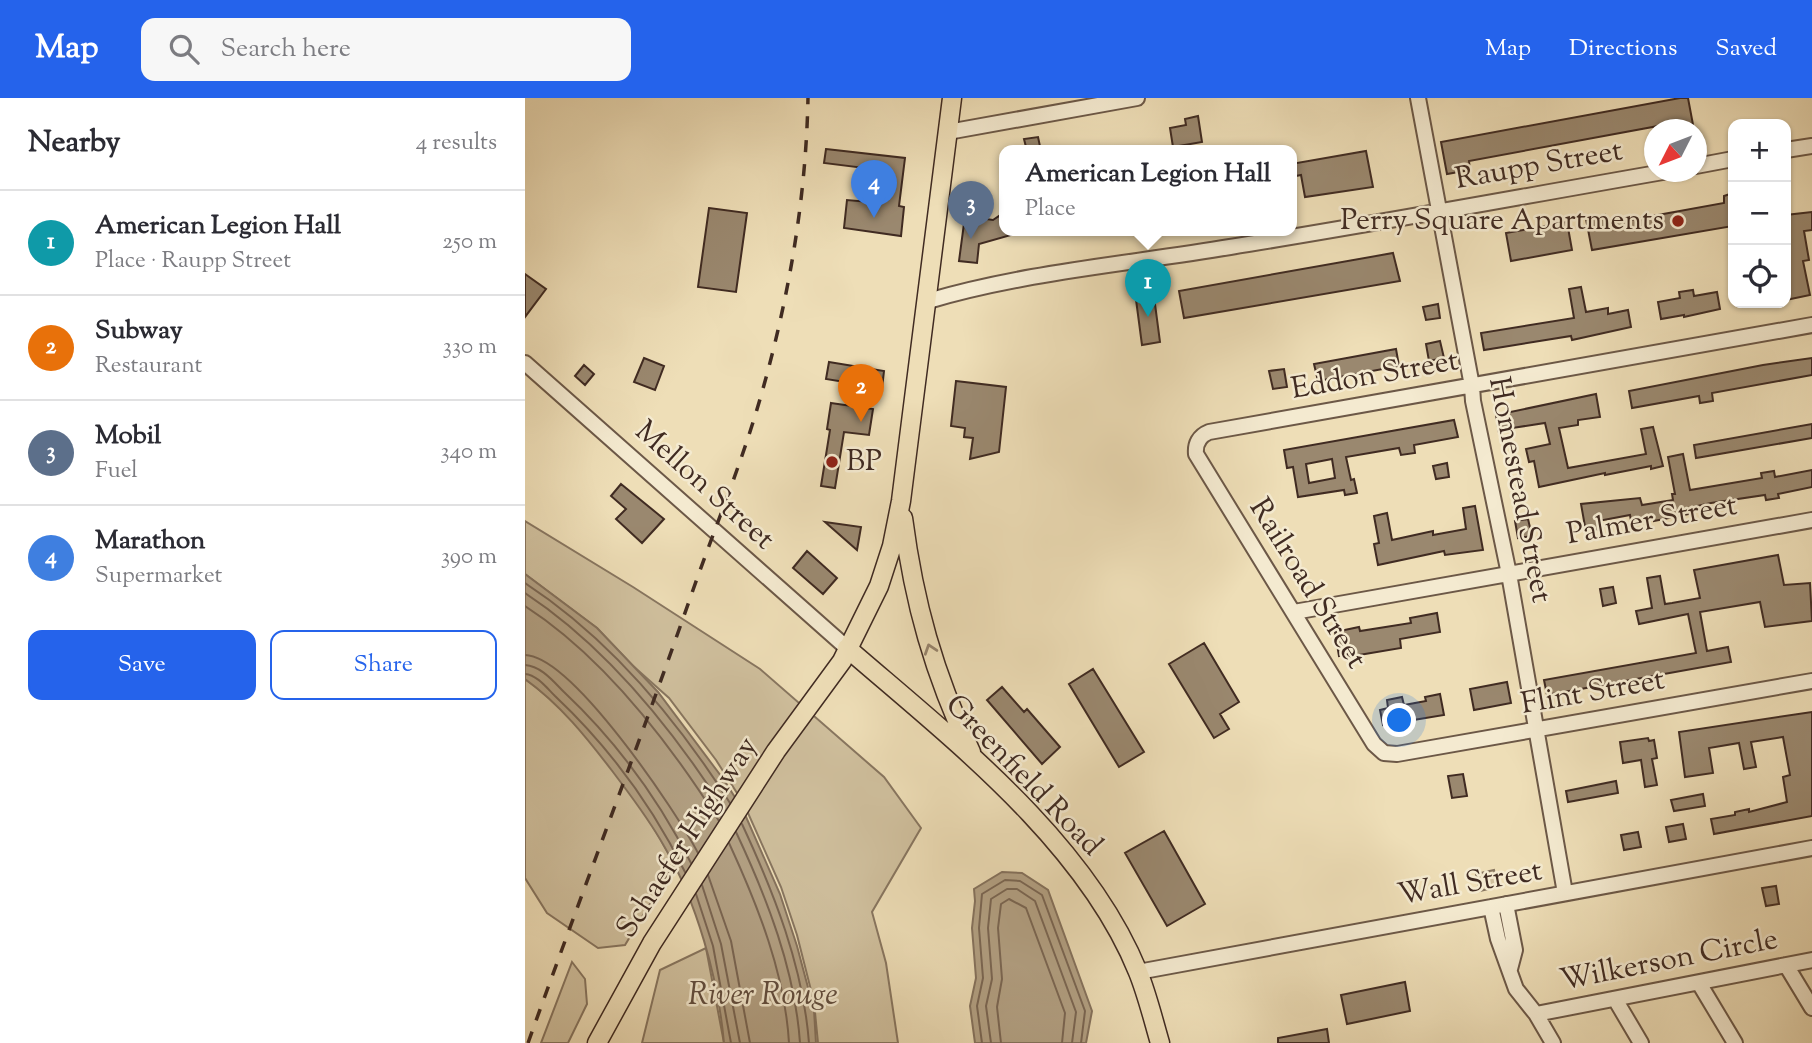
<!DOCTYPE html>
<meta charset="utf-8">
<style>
:root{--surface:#fff;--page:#f7f7f7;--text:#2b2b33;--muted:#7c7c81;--line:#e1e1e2;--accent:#2563eb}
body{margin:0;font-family:"Sorts Mill Goudy",serif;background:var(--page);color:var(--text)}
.controls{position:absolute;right:21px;top:21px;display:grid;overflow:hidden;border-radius:14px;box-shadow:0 2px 5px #0004}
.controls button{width:63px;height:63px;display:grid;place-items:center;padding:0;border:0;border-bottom:2px solid var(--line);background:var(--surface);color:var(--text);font:35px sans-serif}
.compass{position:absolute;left:1119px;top:21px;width:63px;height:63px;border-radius:50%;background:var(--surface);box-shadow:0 2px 5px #0004;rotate:228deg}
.you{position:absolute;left:875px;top:623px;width:24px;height:24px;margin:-18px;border:5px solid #fff;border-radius:50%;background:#1a73e8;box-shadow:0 0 0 10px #1a73e833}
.badge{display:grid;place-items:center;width:46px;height:46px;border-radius:50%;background:var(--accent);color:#fff;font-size:23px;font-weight:700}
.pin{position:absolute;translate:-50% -58px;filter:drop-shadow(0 2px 4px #0008)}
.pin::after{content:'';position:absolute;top:37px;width:24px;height:21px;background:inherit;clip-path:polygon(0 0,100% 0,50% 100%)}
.popup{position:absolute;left:474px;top:47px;width:298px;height:91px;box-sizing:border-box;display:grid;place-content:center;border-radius:14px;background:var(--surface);filter:drop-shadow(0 2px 5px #0005);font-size:23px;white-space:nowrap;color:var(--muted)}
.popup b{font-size:26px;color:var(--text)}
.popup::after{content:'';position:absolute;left:50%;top:100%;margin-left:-14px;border:14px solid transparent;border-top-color:var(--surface)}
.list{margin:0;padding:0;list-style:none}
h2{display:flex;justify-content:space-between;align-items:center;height:91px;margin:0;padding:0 28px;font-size:30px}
h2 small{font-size:23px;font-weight:400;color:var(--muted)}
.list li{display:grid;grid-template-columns:46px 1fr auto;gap:21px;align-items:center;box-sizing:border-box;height:105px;padding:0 28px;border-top:2px solid var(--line)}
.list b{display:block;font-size:26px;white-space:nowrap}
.list p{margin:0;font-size:23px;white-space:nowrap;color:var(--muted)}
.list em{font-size:23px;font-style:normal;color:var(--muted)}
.actions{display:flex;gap:14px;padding:21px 28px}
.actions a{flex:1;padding:16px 0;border:2px solid var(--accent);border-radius:14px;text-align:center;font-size:24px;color:var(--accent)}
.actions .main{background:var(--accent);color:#fff}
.icon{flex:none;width:38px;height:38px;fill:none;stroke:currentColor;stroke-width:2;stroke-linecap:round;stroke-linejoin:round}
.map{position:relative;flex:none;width:1287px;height:945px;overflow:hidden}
header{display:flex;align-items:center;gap:42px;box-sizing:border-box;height:98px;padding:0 35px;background:var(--accent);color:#fff}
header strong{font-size:33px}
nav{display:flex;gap:38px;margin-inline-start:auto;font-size:24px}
.search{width:490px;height:63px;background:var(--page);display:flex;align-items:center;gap:18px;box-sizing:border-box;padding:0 24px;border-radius:14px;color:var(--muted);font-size:26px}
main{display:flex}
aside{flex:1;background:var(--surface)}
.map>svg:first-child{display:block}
</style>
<header>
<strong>Map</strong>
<div class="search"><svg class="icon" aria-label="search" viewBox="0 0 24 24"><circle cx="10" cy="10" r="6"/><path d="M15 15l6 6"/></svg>Search here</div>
<nav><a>Map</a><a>Directions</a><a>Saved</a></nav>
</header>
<main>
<aside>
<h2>Nearby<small>4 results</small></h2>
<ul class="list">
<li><span class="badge" style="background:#0f9aa8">1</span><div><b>American Legion Hall</b><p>Place · Raupp Street</p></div><em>250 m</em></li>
<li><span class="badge" style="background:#e8710a">2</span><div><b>Subway</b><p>Restaurant</p></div><em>330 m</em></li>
<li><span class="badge" style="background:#5c6f8a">3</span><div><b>Mobil</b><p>Fuel</p></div><em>340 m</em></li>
<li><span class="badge" style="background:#3f7fe0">4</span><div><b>Marathon</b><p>Supermarket</p></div><em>390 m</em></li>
</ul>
<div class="actions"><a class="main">Save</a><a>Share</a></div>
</aside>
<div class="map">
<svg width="1287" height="945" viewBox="0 0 1287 945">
<rect width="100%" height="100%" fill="#eedeb7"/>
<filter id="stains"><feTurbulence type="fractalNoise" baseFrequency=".00286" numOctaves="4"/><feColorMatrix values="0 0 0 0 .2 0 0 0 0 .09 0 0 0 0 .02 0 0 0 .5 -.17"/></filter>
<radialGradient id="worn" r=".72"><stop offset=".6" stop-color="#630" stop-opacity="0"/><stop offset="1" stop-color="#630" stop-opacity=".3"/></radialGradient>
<path fill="#d0c09e" stroke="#887660" stroke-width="2" d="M0,423L108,489L235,571L359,679L396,730L347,814L361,865L373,945H293L289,904L272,837L256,789L219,706L191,662L144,600L107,567L72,530L0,476Z
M0,581C54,619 119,707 149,766L100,847L73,850L22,815L0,780Z
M969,772L972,789L955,793L951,776Z
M181,850L199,945H117L135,872Z
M47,864L60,881L62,906L43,945H16Z"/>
<path fill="#b3a184" stroke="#85725d" stroke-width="2" d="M0,476L72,530L133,594L199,682L218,712L255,796L272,848L289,912L291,945H199C193,880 172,804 139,748C124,721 106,698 88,674C62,640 35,606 0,581Z
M477,774L497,775L523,792L567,913L561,945H450L445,908L451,880L447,830L450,803L449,791Z"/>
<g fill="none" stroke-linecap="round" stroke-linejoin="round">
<path stroke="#7a6653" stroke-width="2" d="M0,485C84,540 151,620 205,705
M0,495C82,549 147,630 200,713
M0,508C79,559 144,644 194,723
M0,557C47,558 151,713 173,755
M0,567C16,568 28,583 39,594C90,642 134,702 166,765
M0,576C12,577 21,589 30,598C83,648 128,709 160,774
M217,726C249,795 278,868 284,945
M211,734C242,800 270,872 275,945
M204,745C233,808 260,876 264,945
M183,777L206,843L225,945
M177,787L196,846L215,945
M171,796L188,848L206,945
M457,945L452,908L458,880L454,830L457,796L480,782L495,783L517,797L560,913L556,945
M466,945L461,908L467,881L463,830L466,801L482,791H492L510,803L551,914L547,945
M476,945L472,909L477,881L473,830L476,806L484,801L501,810L540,915L537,945"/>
</g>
<path fill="#9a886f" stroke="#402b22" stroke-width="2" fill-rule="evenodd" d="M1155,0H1163L1169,32H1145L1144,26L944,63L945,72L922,76L916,44Z
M673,18L677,44L648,49L645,30L661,27L660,21Z
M513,39L516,53H502L499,41Z
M301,51L380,60L374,108L379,109L376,138L319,130L322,102L344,104L348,71L299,65Z
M841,53L848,89L780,99L776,77L766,79V66Z
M1208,95V128L1067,152L1061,121L1080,117L1083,126L1199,105V98Z
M184,110L222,115L211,194L173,189Z
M1287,114V132L1279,133L1284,162L1278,163L1285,197L1261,202V117Z
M440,118L468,122L474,118L480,127V133H483L486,137L454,146L452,165L434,163Z
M1042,124L1047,152L986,163L981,135Z
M868,155L875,183L659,220L654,193Z
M0,176L21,191L0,219Z
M1056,189L1061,214L1083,210V216L1103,212L1106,229L1047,242L1046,238L959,252L956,235L1049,220L1044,191Z
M628,191L635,244L617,247L610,194Z
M1168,192L1169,198L1192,194L1195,211L1159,219V217L1136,221L1133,204L1155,200L1154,194Z
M913,206L915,220L901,222L898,209Z
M915,243L919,260L904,263L901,246Z
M871,251L874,268L793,283L789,266Z
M119,260L139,268L130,292L109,284Z
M1287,260V277L1187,295L1188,303L1175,305L1174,298L1107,310L1104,293L1238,267Z
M304,264L359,273L357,290L301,281Z
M59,267L69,276L60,287L50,278Z
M759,271L762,289L748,291L744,273Z
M431,283L481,289L474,354L445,361L448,340L439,339L440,330L426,328Z
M1071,296L1075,319L1053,322V327L1034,330L1043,370L1121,356L1116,331L1128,329L1138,368L1126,371V368L1080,377V375L1014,389L1009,363L1004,364L1001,351L1025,346L1020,325L987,330V332L974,335L971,317Z
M306,305L348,311L344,337L319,334L310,390L296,388L305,332L302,331Z
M929,322L933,339L889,347L890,355L876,357L874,350L821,359L826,382L829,381L832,395L820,397L819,392L773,399L768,369L762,370L759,352ZM807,361L810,380L784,385L781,366Z
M1287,326V340L1171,360L1169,347Z
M1158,356L1165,392L1237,380L1236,375L1249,373L1250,379L1287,372V389L1253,396L1254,400L1241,402L1240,397L1186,405L1163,410L1164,416L1129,423V418L1106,423L1105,417L1073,423L1074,431L1061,434L1056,406L1115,400L1117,407L1148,402L1147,396H1150L1143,359Z
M922,365L924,379L911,381L908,368Z
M96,386L139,421L117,445L91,421L101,411L86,398Z
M950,408L958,452L920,457L919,453L853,467L849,446L854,445L849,418L862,415L867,442L908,433V437L941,431L938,410Z
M1003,421L1007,438L993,440L990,423Z
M300,424L336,429L332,452Z
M282,453L312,480L298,496L268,470Z
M1253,457L1259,487L1285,485L1287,523L1240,529L1235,504L1175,514L1182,553L1203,549L1206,564L1022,597L1019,582L1171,555L1163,516L1114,526L1111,513L1127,510L1122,480L1135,478L1140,506L1147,505L1175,500L1169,472Z
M1088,489L1091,505L1078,508L1075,491Z
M912,515L915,534L875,541L876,550L822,559V556L814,558L810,534L834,529L835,533L886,525L885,520Z
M679,545L714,604L695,616L704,631L689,640L644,566Z
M568,571L619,654L594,669L544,586Z
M982,584L986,605L949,612L945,591Z
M477,589L499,614L502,611L535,649L517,666L462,602Z
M915,596L919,617L858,627L855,612L863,610L862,602L877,599L879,607L901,603L900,599Z
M1287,614V718L1189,736L1186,721L1210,717V714L1224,711V714L1262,704L1258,679L1265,677L1258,639L1226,644L1231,669L1219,671L1214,645L1184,650L1188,675L1160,679L1154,634Z
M1123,640L1124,643L1129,642L1132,660L1127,661L1132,687L1120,689L1116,662L1098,665L1095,644Z
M938,676L942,698L927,700L923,678Z
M1091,683L1093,695L1043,704L1041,693Z
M1178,696L1180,708L1149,713L1146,702Z
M1158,726L1161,741L1144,744L1141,729Z
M639,733L680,806L642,828L600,755Z
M1113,734L1116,749L1099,752L1096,737Z
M1251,788L1254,806L1241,808L1237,790Z
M880,884L885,913L822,926L816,897Z
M802,931L804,945H753V940Z"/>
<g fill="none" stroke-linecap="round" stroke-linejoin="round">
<g stroke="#6c5847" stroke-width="18">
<path id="minor" d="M893,0L947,288L948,303L984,476L1040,795
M423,34L612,0
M1261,52L1287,48
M1171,68L1208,61
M403,203C501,174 604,166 705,149C850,126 994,99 1138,74
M1287,227L684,334C674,338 670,346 671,356L849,646L859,655L872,656L1287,583
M0,265L322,550
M769,514L1287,422
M981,806L990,852L985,871
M966,809L973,841L991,891L1011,916L1028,945
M1261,867L1287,910
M613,874L1287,750
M1174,885L1210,945
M1090,901L1116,945
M1011,916L1287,862"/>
</g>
<g stroke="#402b22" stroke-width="21">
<path id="major" d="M378,420C389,505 409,576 446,654
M322,550C426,640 560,743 613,874C622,896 628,921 635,945
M72,945L127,845L251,653L317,563L354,488L367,448L376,403L427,0"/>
</g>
<use href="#minor" stroke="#f4ead0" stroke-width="14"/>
<use href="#major" stroke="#eedeb7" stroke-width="18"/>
<path stroke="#402b22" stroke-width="3.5" stroke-dasharray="12 12" stroke-linecap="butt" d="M3,945C57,794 115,644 168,492C192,424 220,357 239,287C265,193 281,98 283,0"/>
</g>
<defs><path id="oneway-chevron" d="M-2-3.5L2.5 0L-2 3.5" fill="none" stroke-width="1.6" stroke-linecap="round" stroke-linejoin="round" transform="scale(1.75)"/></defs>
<use stroke="#97846c" href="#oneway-chevron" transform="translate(405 551) rotate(-108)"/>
<g fill="#8f2418" stroke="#f4ead0" stroke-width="2.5">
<circle cx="1153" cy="123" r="7"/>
<circle cx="307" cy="364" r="7"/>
</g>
<g text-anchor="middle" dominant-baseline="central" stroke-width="5" stroke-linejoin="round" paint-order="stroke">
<g font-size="30" fill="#402b22" stroke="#f4ead0">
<text transform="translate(1014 68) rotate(-10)">Raupp Street</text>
<text transform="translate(850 278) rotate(-10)">Eddon Street</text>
<text transform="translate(179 388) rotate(42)">Mellon Street</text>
<text transform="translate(994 392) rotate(79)">Homestead Street</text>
<text transform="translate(1127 423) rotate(-10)">Palmer Street</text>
<text transform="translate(782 486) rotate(58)">Railroad Street</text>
<text transform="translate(1068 595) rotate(-10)">Flint Street</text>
<text transform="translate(498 678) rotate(46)">Greenfield Road</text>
<text transform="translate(163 740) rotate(-57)">Schaefer Highway</text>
<text transform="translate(945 786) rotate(-10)">Wall Street</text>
<text transform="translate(1144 863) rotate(-11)">Wilkerson Circle</text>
</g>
<g font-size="30" fill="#402b22" stroke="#f4ead0" text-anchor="end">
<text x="1139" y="123">Perry Square Apartments</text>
<text x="321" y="364" text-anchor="start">BP</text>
</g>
<g font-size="32" font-style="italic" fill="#624e3f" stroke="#f4ead0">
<text x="238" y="898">River Rouge</text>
</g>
</g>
<rect width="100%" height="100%" filter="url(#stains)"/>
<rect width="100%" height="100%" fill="url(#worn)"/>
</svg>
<div class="controls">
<button>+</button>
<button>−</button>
<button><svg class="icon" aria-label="locate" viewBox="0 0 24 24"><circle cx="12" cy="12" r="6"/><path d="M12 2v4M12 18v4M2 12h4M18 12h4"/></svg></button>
</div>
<svg class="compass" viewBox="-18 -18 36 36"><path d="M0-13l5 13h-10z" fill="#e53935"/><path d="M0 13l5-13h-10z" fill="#7c7c81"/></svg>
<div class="you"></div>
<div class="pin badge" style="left:623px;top:219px;background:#0f9aa8">1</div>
<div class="popup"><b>American Legion Hall</b>Place</div>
<div class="pin badge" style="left:336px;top:324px;background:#e8710a">2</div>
<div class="pin badge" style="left:446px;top:141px;background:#5c6f8a">3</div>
<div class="pin badge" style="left:349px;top:120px;background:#3f7fe0">4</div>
</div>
</main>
